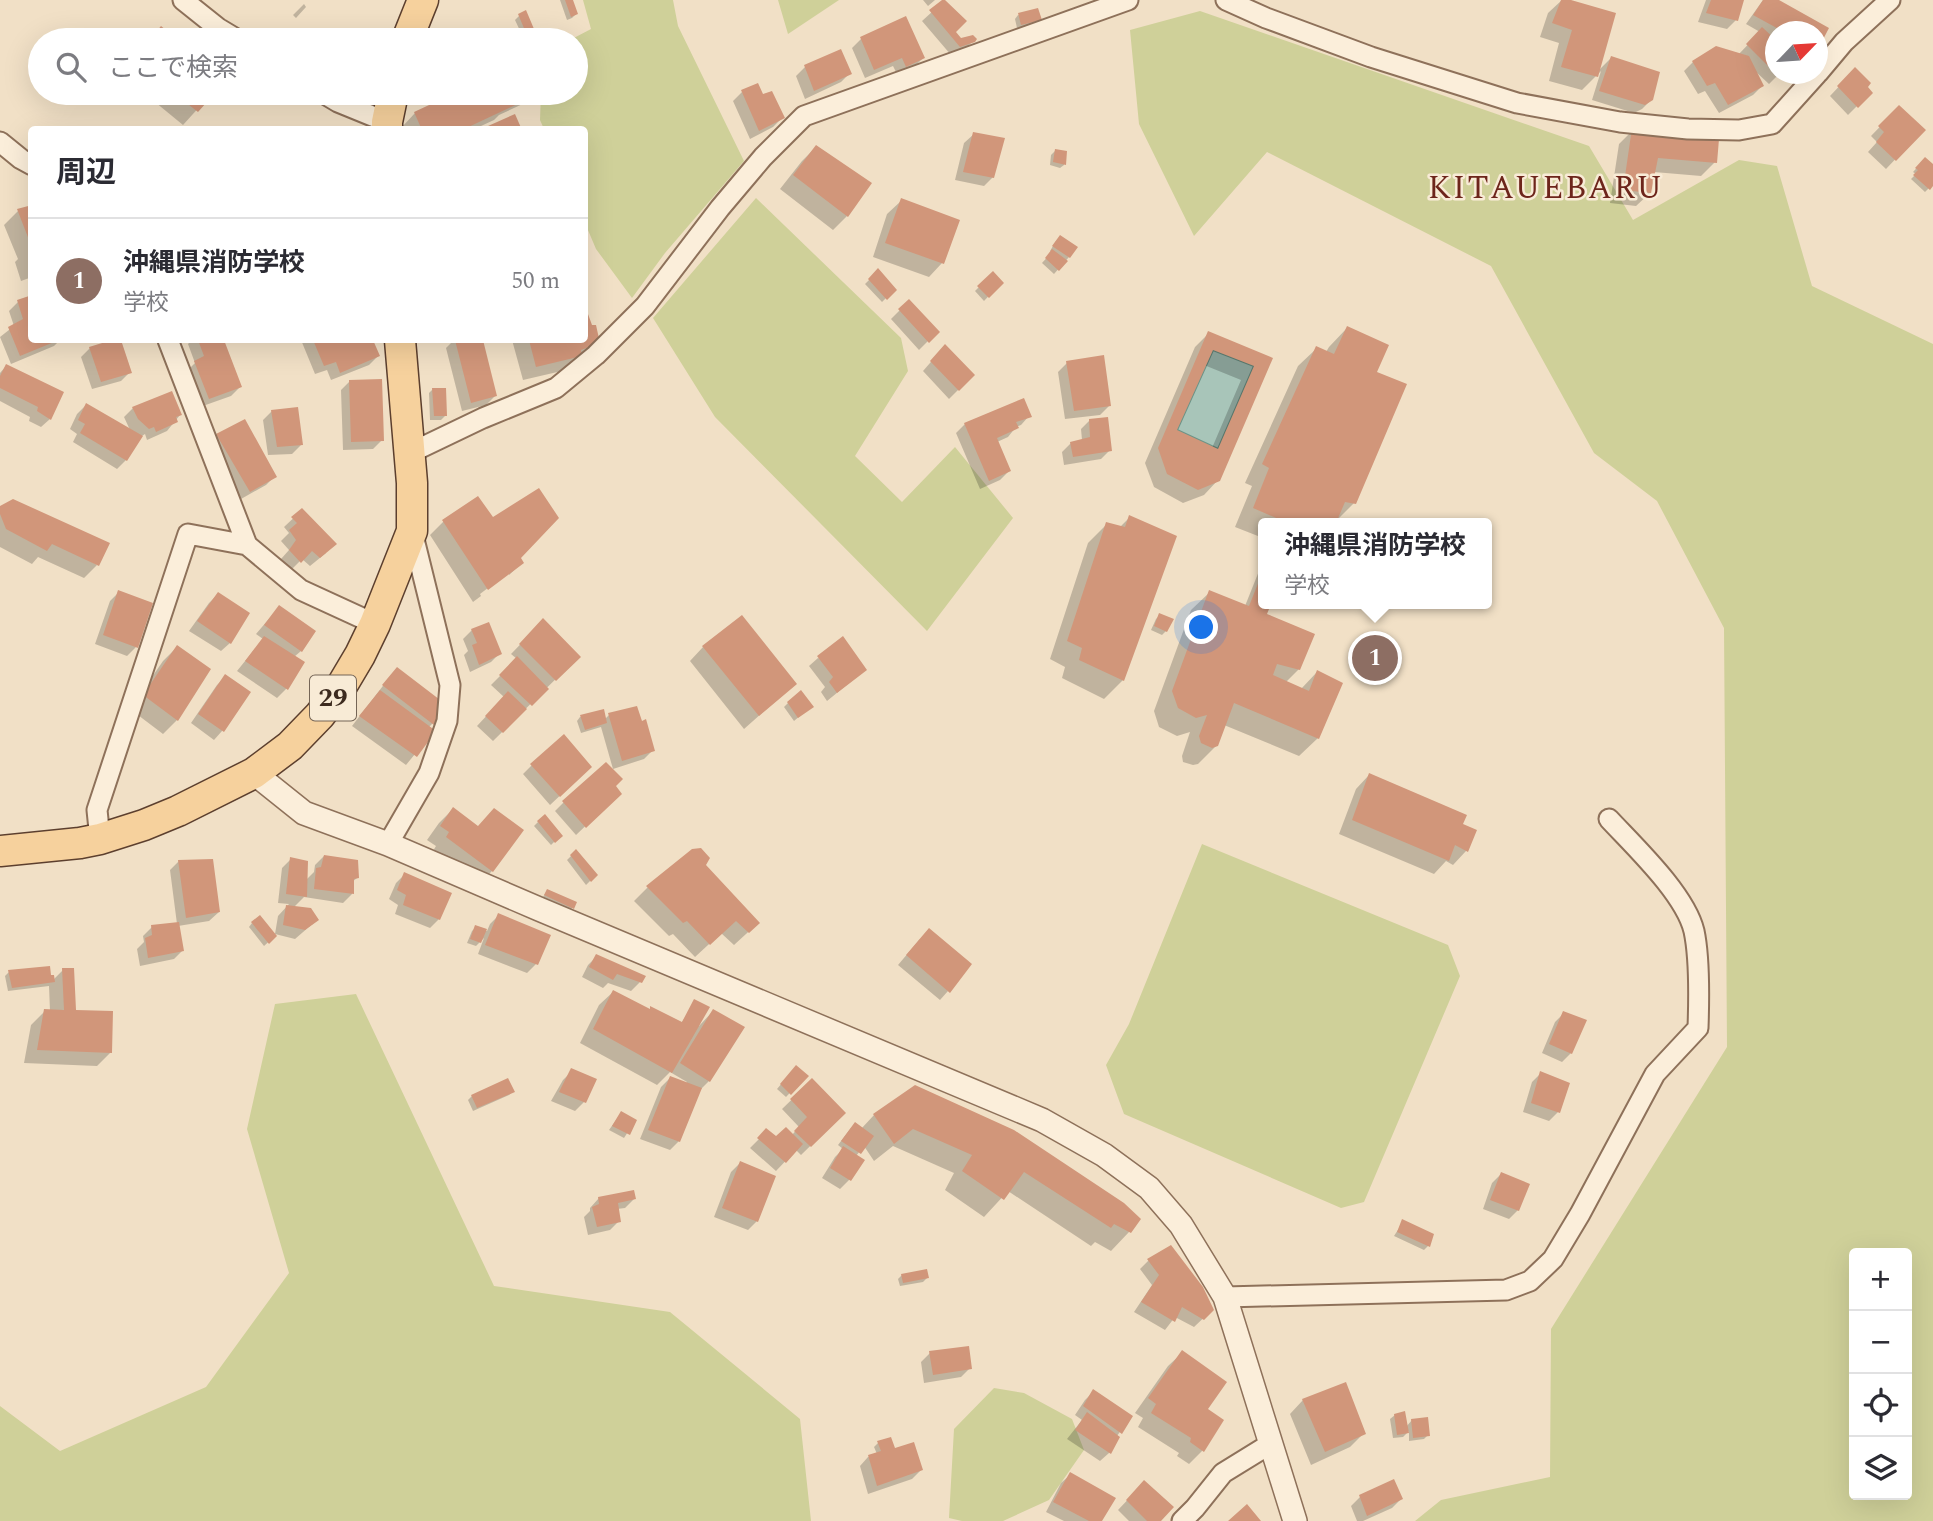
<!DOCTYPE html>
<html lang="ja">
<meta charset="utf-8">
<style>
:root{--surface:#fff;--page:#f2f2f3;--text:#2b2b33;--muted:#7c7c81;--line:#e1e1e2;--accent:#db2777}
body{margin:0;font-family:Spectral,"Noto Sans JP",serif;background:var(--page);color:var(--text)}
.controls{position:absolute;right:21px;bottom:21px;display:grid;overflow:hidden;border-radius:7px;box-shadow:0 7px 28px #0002}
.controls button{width:63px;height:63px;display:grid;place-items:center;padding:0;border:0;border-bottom:2px solid var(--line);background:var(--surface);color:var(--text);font:35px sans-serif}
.compass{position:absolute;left:1765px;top:21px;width:63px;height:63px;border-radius:50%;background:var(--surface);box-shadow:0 7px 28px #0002;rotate:65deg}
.you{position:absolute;left:1202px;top:628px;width:24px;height:24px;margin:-18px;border:5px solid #fff;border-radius:50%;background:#1a73e8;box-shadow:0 0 0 10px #1a73e833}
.badge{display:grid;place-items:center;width:46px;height:46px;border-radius:50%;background:var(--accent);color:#fff;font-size:23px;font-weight:700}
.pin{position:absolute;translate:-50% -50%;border:4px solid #fff;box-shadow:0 2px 7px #0006}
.popup{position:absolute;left:1258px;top:518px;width:234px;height:91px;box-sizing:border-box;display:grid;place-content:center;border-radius:7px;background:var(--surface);filter:drop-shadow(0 2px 5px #0005);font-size:23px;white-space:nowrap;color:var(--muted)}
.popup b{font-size:26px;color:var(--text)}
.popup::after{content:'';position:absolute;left:50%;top:100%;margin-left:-14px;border:14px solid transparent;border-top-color:var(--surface)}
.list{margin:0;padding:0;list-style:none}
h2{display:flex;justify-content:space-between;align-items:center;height:91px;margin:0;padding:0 28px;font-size:30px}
h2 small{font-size:23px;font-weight:400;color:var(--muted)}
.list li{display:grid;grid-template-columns:46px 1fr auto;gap:21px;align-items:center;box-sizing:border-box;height:126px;padding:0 28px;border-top:2px solid var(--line)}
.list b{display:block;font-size:26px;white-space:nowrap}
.list p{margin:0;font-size:23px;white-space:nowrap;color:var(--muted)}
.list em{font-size:23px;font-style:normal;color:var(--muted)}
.icon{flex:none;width:38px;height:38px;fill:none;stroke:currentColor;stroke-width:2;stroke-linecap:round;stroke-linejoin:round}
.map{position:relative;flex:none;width:1933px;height:1521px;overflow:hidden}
.search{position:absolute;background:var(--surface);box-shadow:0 7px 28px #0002;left:28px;top:28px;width:560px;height:77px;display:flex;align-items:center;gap:18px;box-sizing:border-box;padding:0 24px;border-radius:38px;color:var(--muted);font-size:26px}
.panel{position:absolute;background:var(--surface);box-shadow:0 7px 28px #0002;left:28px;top:126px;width:560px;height:217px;border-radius:7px}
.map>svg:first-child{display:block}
</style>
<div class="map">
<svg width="1933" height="1521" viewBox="0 0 1933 1521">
<rect width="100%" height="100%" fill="#f1e0c6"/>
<path fill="#cfd099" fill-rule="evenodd" d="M583,0H673L678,26L744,161L665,253L632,298L596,249L585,223L584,130L544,129L540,120L541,93H576V40H570L591,29Z
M778,0H839L788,34Z
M1200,11L1589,146L1633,220L1739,160L1777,166L1812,286L1933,344V1521H1415L1441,1500L1550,1477L1551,1329L1727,1047L1724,628L1657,501L1594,453L1491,266L1267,152L1194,236L1139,124L1130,30ZM1907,1253V1495H1854V1253Z
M756,198L901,338L908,371L855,456L902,502L955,447L1013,518L927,631L715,417L653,318Z
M1202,844L1448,945L1460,976L1364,1202L1341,1208L1124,1114L1106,1065L1129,1024Z
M356,994L494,1286L670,1312L800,1419L811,1521H0V1406L60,1451L206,1387L289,1273L247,1129L275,1004Z
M994,1388L1024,1393L1072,1419L1084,1450L1049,1500L1003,1521H962L949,1518L954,1429Z"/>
<path fill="#a8c5b9" stroke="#6d9487" stroke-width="2" d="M1213,350L1254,366L1218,449L1177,430Z"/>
<path fill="#0003" fill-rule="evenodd" d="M560,0H571L576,14L572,18L567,20Z
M923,0H935L928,6Z
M1562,0H1565L1597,72L1611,58L1652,99L1642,109L1634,113L1592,100L1601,71L1582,90L1549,81L1559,43L1540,37L1548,13Z
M1706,0H1742L1736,20L1727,29L1698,22Z
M1763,0H1775L1826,29L1818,45V32H1776V74H1779L1769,84L1755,71L1762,86L1753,95L1719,113L1705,91L1698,94L1684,71L1693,62L1738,55L1760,32L1746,24Z
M944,1L954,32L960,40L975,39L964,50L951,55L922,21Z
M304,4L306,7L296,18L293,15Z
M1018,15L1040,20L1036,24L1017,28L1015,19Z
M519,16L532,28L522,35L515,20Z
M535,35V40H525L528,38Z
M861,39L923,58L914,67L897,74L893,66L865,78L852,48Z
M805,67L850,73L841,82L805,99L796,76Z
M1846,79L1865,87L1870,93L1848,115L1830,96Z
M742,92L782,118L773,127L750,139L733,101Z
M144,93H212L183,125Z
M459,93H536L527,102L499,115L494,120L481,126L483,129L520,130H403L402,127L415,113Z
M1899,107L1923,130L1886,169L1868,152L1877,142L1871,136Z
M1633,130L1715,162L1701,176L1654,172L1650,193L1636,206L1610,203L1619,144Z
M974,134L993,177L984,186L955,180L964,143Z
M816,147L847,216L833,230L780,189L802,161Z
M1055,151L1066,152L1064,165L1060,168L1050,165L1051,155Z
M1925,159L1933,167V184L1925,192L1911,179L1916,174L1913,172Z
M901,201L942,263L929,277L873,257L887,214Z
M32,206V277L21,281L15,262L18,259L4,225L18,211Z
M1056,241L1069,257L1054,274L1042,263L1052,252L1050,251Z
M878,271L894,290L882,302L865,284Z
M993,273L1001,283L984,301L975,291Z
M909,301L937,332L919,350L891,319Z
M18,302L32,340H60L54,346L11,364L0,337L14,326L9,311Z
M590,327L599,342L566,370L523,380L512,340H584Z
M1347,328L1375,373L1354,503L1334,523H1263V538L1235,527L1252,486L1245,483L1298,366L1317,348L1326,352L1329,347Z
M1209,333L1271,359L1218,480L1204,495L1183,503L1154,487L1145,463L1195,347ZM1204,365L1241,380L1212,448L1174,431Z
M119,340L130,372L121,381L92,389L81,357L90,348Z
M192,340H223L240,387L231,396L200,407L187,371L195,363L188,344Z
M301,340H371L378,356L369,365L331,380L327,370L315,374Z
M454,340H482L495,396L486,405L462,411L446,348Z
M937,355L973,375L949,399L923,371Z
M1067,363L1109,406L1100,415L1065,419L1058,372Z
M6,366L50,419L41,427L29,421L30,417L0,401V373Z
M350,381L382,440L373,449L343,450L341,390Z
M433,389L445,416L441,420H430L429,393Z
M86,405L130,430L124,417L133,408L180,415L167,431L147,440L145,434L142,436L126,460L117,469L73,442L77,434L70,429L77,414Z
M272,411L301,445L292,454L268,455L263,420Z
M1029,416L1021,425L1016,427L1008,437L997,442L1009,471L1000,480L980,489L956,433L965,424Z
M1090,420L1110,450L1101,459L1064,465L1062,452L1071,443L1082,440L1081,429Z
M217,435L275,476L266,485L241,499L209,444Z
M0,508L97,565L84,578L38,557L32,564L0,547Z
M302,510L326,553L310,566L302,559L291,570L281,559L289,550L281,541L289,533L284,527Z
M1130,517L1123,680L1104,699L1062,678L1065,667L1050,659L1088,543L1107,524L1120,527Z
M444,521L518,558L522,563L509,575V572L480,594L481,596L473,602L430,535Z
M1263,561V604H1269L1265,615L1299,669L1286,682L1301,689L1317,672L1318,738L1299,756L1224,725L1217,745L1198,764L1193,765L1183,762L1182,756L1190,732L1177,736L1159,727L1154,711L1191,610L1210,592L1245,606Z
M119,592L151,604L136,647L127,656L95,644L110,601Z
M218,594L230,643L221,651L189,631L209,603Z
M279,607L301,651L294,657L303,663L286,689L277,698L237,671L263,639L256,634Z
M1160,615L1166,631L1162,635L1151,630L1156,619Z
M543,621L578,657L493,741L477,726L504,697L491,685L517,659L511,654Z
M472,630L500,653L491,662L470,672L464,655L468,651L463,639Z
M177,647V720L163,734L130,709L163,661Z
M703,647L795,684L744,729L690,661Z
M818,658L865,670L827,701L821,692L825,687L809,666Z
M226,676L222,731L214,740L191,723L217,685Z
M389,678L433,723L428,728L433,732L406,765L352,726Z
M788,703L807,710L794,721L784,707Z
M602,711L604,720L609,715L653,750L644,759L613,769L601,727L581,733L577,721L580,717Z
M532,765L581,776L550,805L523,774Z
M1369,775L1461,825L1466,851L1453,865L1446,861L1434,874L1339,834L1356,789Z
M613,786L619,794L576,835L555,811L564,802Z
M453,809L477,827L521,831L492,871L478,885L433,851L436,846L427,840L439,823Z
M538,822L560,836L551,845L534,826Z
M576,851L596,875L586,885L567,860Z
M324,856L357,878L352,882V894L343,903L304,897L294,907L317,920L295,939L275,934L278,916L289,904L278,903L282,868L291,859L306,880L314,872L315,865Z
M179,861L219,912L209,921L178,926L183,950L174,959L140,966L137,949L144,942L143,936L152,927L177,924L170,870Z
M703,865L758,923L734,945L721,933L695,957L673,934L669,936L634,901L648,887Z
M405,874L439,919L430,928L395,914L398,905L389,899L396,883Z
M547,891L575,903L572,908L569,912L541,900Z
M499,915L536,964L527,973L478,954L484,938L476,946L467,943L472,931L476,927L487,931L490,924Z
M252,923L275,936L264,946L249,927Z
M920,939L948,991L940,1000L898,965Z
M597,956L640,982L631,991L608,983L603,988L582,977L588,965Z
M63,970L74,1012L111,1052L97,1066L24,1063L31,1025L45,1011H50L49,986L8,991L5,976L9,972L53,980Z
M613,992L680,1025L695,1002L699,1026L713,1011L709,1081L699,1091L679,1141L670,1150L640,1139L661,1087L670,1078L686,1084L687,1082L670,1072L657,1085L580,1043L599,1005Z
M1564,1013L1571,1053L1562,1062L1542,1053L1555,1022Z
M572,1071L584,1102L575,1111L551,1101L563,1080Z
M792,1071L806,1076L786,1097L777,1089Z
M1541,1073L1558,1112L1549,1121L1523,1112L1532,1082Z
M812,1080L844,1113L801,1155L796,1150L776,1171L750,1148L767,1131L776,1138L792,1135L799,1127L782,1109Z
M915,1087L1138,1219L1129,1232L1111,1251L1095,1242L1091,1246L1008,1191L984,1217L945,1190L954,1173L893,1146L874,1161L864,1146L856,1156L849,1180L840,1189L822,1178L835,1157L843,1149L838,1145L851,1128L861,1129L874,1115Z
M513,1091L509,1095L473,1111L468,1100L472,1096Z
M621,1113L635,1121L624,1138L609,1130Z
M740,1163L757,1221L748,1230L714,1217L731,1172Z
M1501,1174L1518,1210L1509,1219L1483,1209L1492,1183Z
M599,1198L634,1199L625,1208L617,1209L619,1221L610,1230L588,1235L584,1217L590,1211V1208Z
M1403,1222L1432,1235L1428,1246L1424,1250L1394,1236Z
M1149,1260L1212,1310L1194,1327L1175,1317L1165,1330L1134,1312L1152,1285L1140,1269Z
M902,1275L927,1278L923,1282L900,1286L898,1279Z
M930,1353L970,1368L961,1377L924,1383L921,1362Z
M1182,1353L1205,1410L1202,1451L1189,1464L1177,1456L1179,1453L1138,1427L1143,1418L1135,1413L1168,1366Z
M1094,1391L1131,1416L1117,1436L1109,1453L1100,1461L1067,1439L1082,1420L1075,1415L1085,1400Z
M1303,1400L1364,1433L1350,1447L1311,1465L1290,1414Z
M1395,1415L1406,1427L1412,1420L1428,1435L1424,1439L1409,1441V1431L1403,1437L1393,1438L1390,1419Z
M890,1439L893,1447L921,1470L912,1479L868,1494L860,1466L868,1457L877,1454L874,1447L878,1443Z
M1070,1475L1100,1521H1064L1046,1512L1061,1483Z
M1136,1491L1159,1521H1129L1118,1510Z
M1360,1497L1401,1499L1392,1508L1363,1521H1357L1351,1506Z"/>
<path fill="#d1967a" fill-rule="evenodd" d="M565,0H573L578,14L571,17Z
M942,0H945L967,21L956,32L961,38L973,35L977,39L975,42L960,47L929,10Z
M1561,0H1571L1616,13L1598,77L1561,67L1572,30L1552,23Z
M1711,0H1744L1738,21L1706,13Z
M1763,0H1779L1829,28L1818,49V32H1784L1753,15Z
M1038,8L1042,20L1021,25L1018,13Z
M526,10L534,29L526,33L518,14Z
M906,16L925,58L906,67L902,58L874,70L860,37Z
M161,26L178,40H149Z
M1762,27L1776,40V74H1782L1779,77L1746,44Z
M1716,46L1749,56L1764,86L1728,105L1715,83L1707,86L1692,61Z
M841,49L852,74L814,91L804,65Z
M1611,56L1660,72L1653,100L1645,105L1599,91Z
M1855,67L1871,83L1868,87L1873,93L1858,108L1837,86Z
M758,83L763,94L772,91L785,118L759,131L741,90Z
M174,93H215L198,112Z
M455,93H541L462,130H422L414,112Z
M1899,105L1926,130L1896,161L1876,142L1884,132L1878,126Z
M515,114L522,130H479Z
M1632,128L1719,139L1717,163L1658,158L1651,193L1623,190Z
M973,132L1005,138L994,178L963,172Z
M816,145L872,183L848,217L793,175Z
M1055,149L1067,151L1066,165L1053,162Z
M1925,157L1933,164V186L1930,190L1913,175L1918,170L1915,168Z
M901,198L960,220L944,264L885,243Z
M32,205V245H31L17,209Z
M1060,235L1078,247L1070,258L1052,246Z
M1052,249L1068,261L1059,271L1045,258Z
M878,268L897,290L887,300L868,279Z
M993,271L1004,283L989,298L977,286Z
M32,295V340H59L20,356L8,327L23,319L17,300Z
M909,299L940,332L929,343L898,309Z
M584,303L592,325H596L600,343L581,350L582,356L536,367L529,340H584Z
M1347,326L1389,345L1377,372L1407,384L1356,504L1345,502L1336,523H1283V521L1253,508L1269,468L1262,464L1316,346L1334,354Z
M1208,331L1273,358L1220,481L1198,490L1167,474L1158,448ZM1213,350L1254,366L1218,449L1177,430Z
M112,340H121L132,373L101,382L89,347Z
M198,340H224L242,387L209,399L194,361L204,356Z
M313,340H373L380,356L340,373L336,362L324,366Z
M455,340H483L497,396L471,403Z
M945,344L975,375L959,391L930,361Z
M1104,355L1111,406L1074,411L1066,361Z
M6,364L64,392L51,420L37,411L38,407L0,388V376Z
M382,379L384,441L351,442L349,380Z
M432,388H446L447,416H434Z
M172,391L182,415L176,417L178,422L156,432L154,427L149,429L138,419L132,407Z
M1024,398L1032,417L1016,422L1019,428L997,438L1011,471L989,481L964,423Z
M86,403L143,436L127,461L80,433L85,424L78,420Z
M298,407L303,445L277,447L271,410Z
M1108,417L1112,451L1073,457L1070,442L1090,437L1089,419Z
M245,419L277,477L250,492L216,434Z
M539,488L559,518L521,558L524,563L488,590L442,520L478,496L493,517Z
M13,499L110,543L99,566L52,544L47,551L6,529L0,514V506Z
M302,508L337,544L320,558L312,551L301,563L289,550L296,540L289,530L297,523L291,517Z
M1129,515L1177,536L1124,681L1079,660L1082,648L1067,641L1106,522L1125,527Z
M1263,571V604H1271L1267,614L1315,634L1300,670L1277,664L1273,675L1309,691L1317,670L1343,683L1319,739L1234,703L1218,746L1212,748L1201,743L1199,736L1207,715L1196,718L1178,708L1172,691L1209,590L1249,606Z
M118,590L153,603L138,648L103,635Z
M218,592L250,613L231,644L197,621Z
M279,605L316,631L302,652L264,625Z
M1159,613L1174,619L1167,632L1154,626Z
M742,615L797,684L759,716L702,646Z
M543,618L581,657L556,681L519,644Z
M489,622L502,654L479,665L472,645L477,643L471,629Z
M264,636L305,662L288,690L245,661Z
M843,636L867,670L837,693L829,682L833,677L817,656Z
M177,645L211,669L178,721L143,695Z
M517,656L549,689L532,706L499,675Z
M397,667L448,706L434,725L382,685Z
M225,674L251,692L224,732L198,714Z
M380,690L436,731L417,757L359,716Z
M801,690L814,707L798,718L787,702Z
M508,691L527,709L503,733L485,716Z
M637,706L642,721L646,719L655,751L622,761L608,713Z
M604,709L607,723L585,730L580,715Z
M564,734L592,767L560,797L530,764Z
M606,762L623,779L616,786L622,794L586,828L562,801Z
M1369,773L1467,815L1463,824L1477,830L1468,852L1455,845L1449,861L1352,820Z
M453,807L478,826L494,808L524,830L493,872L446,837L449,832L440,826Z
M545,814L563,836L555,843L537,821Z
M701,848L710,858L706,865L760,923L749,933L736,921L710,945L687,921L683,923L646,886L692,849Z
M576,849L598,875L591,882L570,855Z
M324,855L358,860L359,878L354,879V894L314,889L316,868L321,867Z
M290,857L308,861L307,897L286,894Z
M213,859L220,912L186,918L178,860Z
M404,872L452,893L440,920L403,905L406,895L397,890Z
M547,889L577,902L574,909L544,895Z
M286,905L311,908L319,920L305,930L283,925Z
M498,913L551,935L538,965L485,945Z
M260,915L277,936L269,944L251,922Z
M179,922L184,951L148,958L145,938L152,935L151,925Z
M475,925L487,929L481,943L470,939Z
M929,928L972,964L950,993L906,955Z
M596,954L646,976L642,983L617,974L613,980L589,967Z
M50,966L51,975H54L55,982L12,988L8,970Z
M62,968H74L76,1010L113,1011L112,1053L37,1050L44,1009L64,1010Z
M613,990L650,1009V1006L682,1022L694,999L710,1007L672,1073L593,1029Z
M713,1009L745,1027L710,1082L680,1063Z
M1563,1011L1587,1020L1572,1054L1549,1044Z
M796,1065L809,1076L791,1095L780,1084Z
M571,1068L597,1079L586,1103L559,1092Z
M1540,1071L1570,1083L1560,1113L1531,1103Z
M670,1076L702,1088L680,1142L648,1130Z
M508,1078L515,1092L477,1108L471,1095Z
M812,1078L846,1113L811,1147L794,1131L807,1117L790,1099Z
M915,1085L1014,1130L1124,1203L1141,1219L1131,1233L1114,1224L1111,1228L1024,1172L1004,1200L962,1171L972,1155L913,1129L894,1144L873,1114Z
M621,1111L637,1120L630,1135L612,1126Z
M855,1122L874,1136L861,1154L841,1141Z
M786,1127L803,1144L786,1163L757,1138L766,1128L776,1136Z
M843,1146L865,1160L851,1181L830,1168Z
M740,1161L776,1176L758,1222L722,1208Z
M1501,1172L1530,1184L1519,1211L1490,1200Z
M634,1190L636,1199L618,1203L621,1222L597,1227L592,1207L599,1204L598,1197Z
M1402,1219L1434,1234L1430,1247L1397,1232Z
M1171,1245L1203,1287L1214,1310L1204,1320L1182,1307L1175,1322L1141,1302L1159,1275L1147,1259Z
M927,1269L929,1278L903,1283L901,1274Z
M969,1346L972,1369L933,1375L929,1351Z
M1182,1350L1227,1382L1208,1409L1224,1420L1204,1452L1190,1442L1191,1438L1151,1413L1156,1404L1148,1398Z
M1346,1382L1366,1434L1325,1452L1302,1399Z
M1093,1389L1133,1416L1122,1434L1083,1406Z
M1405,1411L1409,1433L1397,1435L1394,1414Z
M1087,1412L1120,1437L1111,1454L1075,1430Z
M1428,1417L1430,1436L1413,1438L1411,1419Z
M891,1437L895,1448L914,1442L923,1470L877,1486L868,1455L881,1451L877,1441Z
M1070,1472L1116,1498L1102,1521H1089L1053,1502Z
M1394,1479L1403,1499L1367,1516L1359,1495Z
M1144,1480L1174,1507L1161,1521H1147L1126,1500Z
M1247,1504L1261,1521H1228Z"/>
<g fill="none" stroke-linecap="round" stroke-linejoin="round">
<g stroke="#8e715a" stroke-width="23">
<path id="minor" d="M183,0L218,28L238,40
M1226,0L1266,18L1371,57L1517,103L1620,122L1688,129L1739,130L1772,124L1817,74
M1818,73L1844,42L1890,0
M323,93L338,102L387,122
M0,142L21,159L32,165
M168,340L247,545
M410,453L483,418L556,388L596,355L645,306L720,208L763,157L804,116L1128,0
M100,839L97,810L188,534L247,545L301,590L375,624
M388,844L429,773L447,721L450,685L412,531
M1225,1297L1506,1290L1530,1281L1553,1259L1580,1214L1655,1074L1698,1028C1699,1000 1700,959 1694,931C1685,894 1635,847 1609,819
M1182,1521L1195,1508L1223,1473L1270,1444"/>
</g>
<g stroke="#8e715a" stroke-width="26">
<path id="tertiary" d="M254,773L304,813L388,844L539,909L1042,1120L1104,1155L1149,1188L1181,1225L1225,1297L1295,1521"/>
</g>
<g stroke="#5c3f2e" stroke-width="33">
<path id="primary" d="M407,40L423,0
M387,130V122L393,93
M0,851L80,843L100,839L144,825L178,811L254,773L290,746L320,715L341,687L360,655L375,624L412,531V483L400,340"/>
</g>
<use href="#minor" stroke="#fbeeda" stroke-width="19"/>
<use href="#tertiary" stroke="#fbeeda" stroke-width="23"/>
<use href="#primary" stroke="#f6d19d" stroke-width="30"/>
</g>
<g text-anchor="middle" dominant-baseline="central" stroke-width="5" stroke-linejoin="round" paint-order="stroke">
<rect fill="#f8ebd6" stroke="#756556" stroke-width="2" x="310" y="675.5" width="46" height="45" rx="5"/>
<g font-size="26" font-weight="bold" fill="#3d2b1f">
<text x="333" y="698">29</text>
</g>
<g font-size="32" letter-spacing="2" fill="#6d251b" stroke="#f8ebd6">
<text x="1546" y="188">KITAUEBARU</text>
</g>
</g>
</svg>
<div class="controls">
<button>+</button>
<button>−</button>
<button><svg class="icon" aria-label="locate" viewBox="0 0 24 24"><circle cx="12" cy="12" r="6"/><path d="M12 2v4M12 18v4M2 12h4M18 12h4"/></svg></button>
<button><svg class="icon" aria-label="layers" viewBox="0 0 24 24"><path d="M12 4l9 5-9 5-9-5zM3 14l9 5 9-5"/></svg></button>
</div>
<svg class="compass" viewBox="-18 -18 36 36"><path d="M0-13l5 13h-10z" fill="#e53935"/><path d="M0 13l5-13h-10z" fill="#7c7c81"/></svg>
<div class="you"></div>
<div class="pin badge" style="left:1375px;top:658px;background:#8d6e63">1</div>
<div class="popup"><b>沖縄県消防学校</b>学校</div>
<div class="search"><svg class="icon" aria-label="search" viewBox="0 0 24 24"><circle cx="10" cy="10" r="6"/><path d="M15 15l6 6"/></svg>ここで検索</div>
<section class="panel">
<h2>周辺<small></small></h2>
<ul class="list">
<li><span class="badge" style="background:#8d6e63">1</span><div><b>沖縄県消防学校</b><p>学校</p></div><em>50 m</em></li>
</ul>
</section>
</div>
